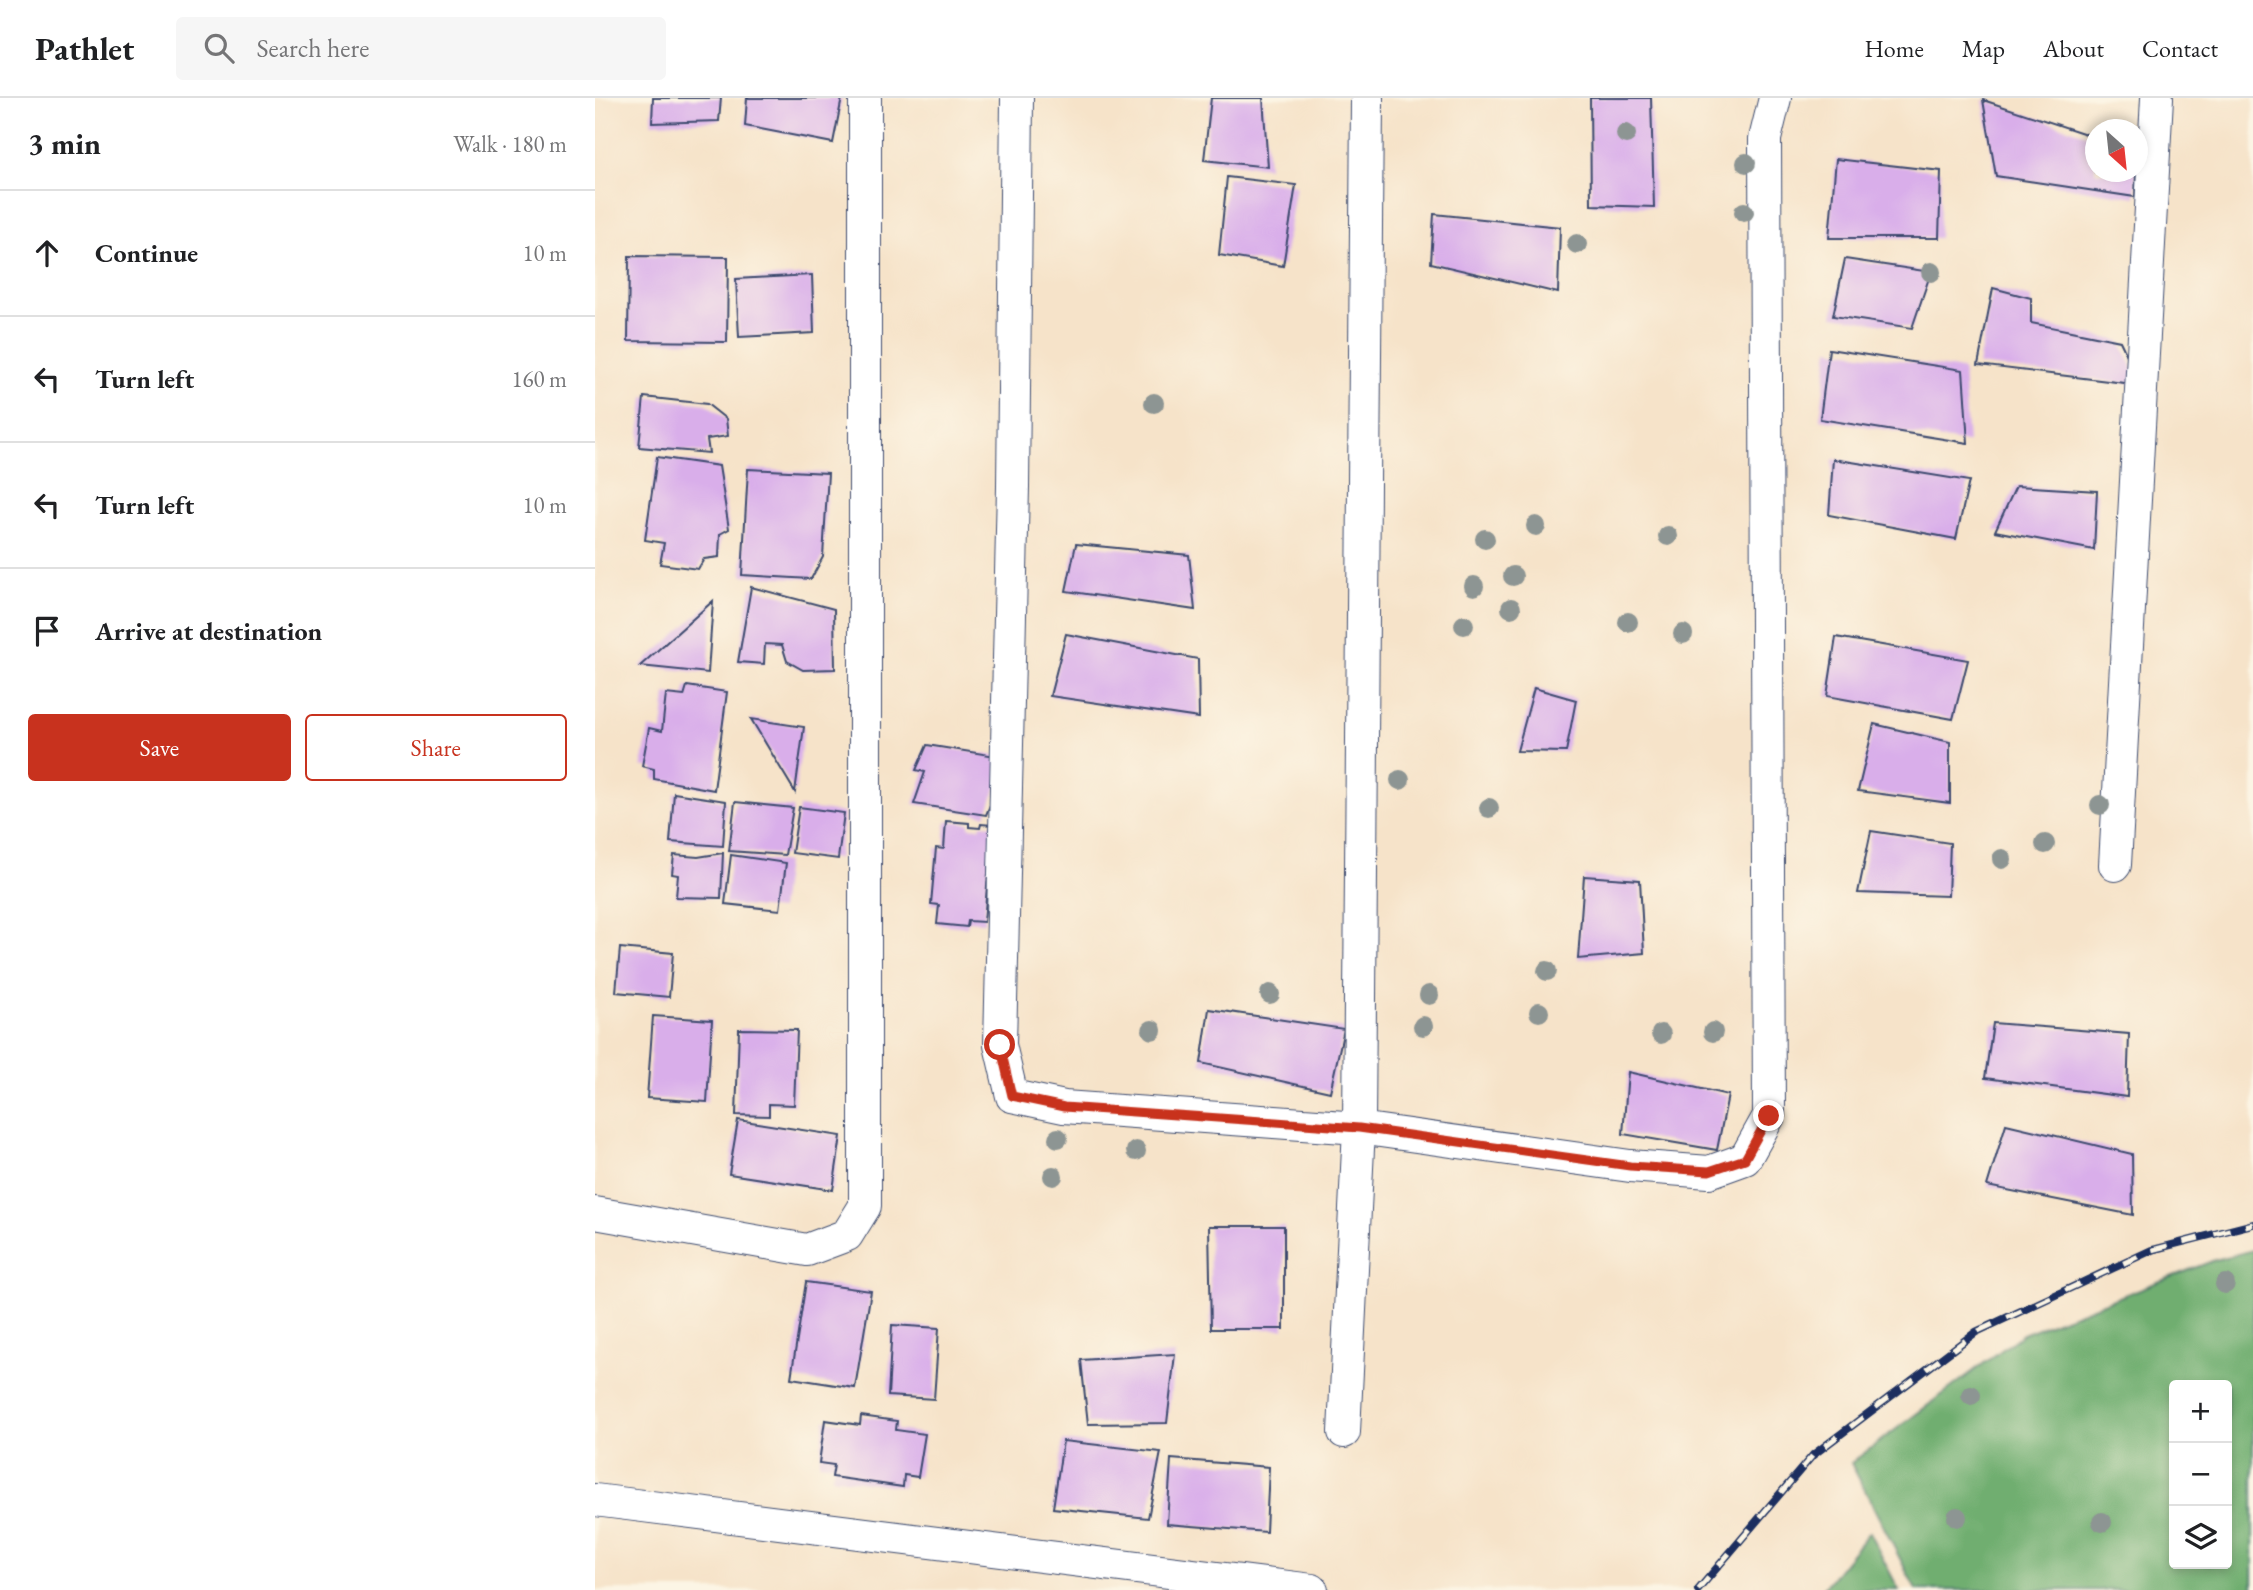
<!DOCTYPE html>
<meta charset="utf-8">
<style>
:root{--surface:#fff;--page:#f6f6f6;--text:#202124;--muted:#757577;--line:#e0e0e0;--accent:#c8321e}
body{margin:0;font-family:"EB Garamond",serif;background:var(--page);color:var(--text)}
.controls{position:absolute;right:21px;bottom:21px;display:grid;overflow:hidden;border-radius:7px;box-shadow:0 4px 10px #0003}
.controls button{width:63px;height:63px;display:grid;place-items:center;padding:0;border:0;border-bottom:2px solid var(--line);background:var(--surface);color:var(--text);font:35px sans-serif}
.compass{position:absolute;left:1490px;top:21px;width:63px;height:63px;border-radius:50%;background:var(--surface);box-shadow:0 4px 10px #0003;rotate:153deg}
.stop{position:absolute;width:21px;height:21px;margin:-16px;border:5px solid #c8321e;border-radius:50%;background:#fff}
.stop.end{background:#c8321e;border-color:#fff;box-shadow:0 2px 7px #0008}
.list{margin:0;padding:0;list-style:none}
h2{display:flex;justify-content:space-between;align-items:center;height:91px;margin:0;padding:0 28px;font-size:30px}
h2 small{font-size:23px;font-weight:400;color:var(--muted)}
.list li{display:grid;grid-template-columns:46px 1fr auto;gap:21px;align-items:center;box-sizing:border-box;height:126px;padding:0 28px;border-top:2px solid var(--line)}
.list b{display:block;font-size:26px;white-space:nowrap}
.list em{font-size:23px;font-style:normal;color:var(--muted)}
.actions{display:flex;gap:14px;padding:21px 28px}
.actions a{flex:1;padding:16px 0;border:2px solid var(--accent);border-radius:7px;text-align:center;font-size:24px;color:var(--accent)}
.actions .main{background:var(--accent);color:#fff}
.icon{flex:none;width:38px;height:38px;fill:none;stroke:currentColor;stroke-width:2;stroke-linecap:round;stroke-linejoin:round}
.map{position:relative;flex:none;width:1658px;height:1492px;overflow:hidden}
header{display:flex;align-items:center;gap:42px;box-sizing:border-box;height:98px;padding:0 35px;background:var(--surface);border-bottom:2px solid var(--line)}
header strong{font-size:33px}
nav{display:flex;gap:38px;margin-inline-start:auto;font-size:24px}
.search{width:490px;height:63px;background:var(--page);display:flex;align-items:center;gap:18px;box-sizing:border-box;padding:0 24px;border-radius:7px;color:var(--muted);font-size:26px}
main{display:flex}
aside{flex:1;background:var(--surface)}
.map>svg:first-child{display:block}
</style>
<header>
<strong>Pathlet</strong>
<div class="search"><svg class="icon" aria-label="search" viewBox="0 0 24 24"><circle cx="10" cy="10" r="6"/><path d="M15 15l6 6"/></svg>Search here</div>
<nav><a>Home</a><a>Map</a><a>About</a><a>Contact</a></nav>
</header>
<main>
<aside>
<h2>3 min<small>Walk · 180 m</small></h2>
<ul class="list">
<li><svg class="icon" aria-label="ahead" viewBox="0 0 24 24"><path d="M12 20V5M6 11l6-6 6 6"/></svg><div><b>Continue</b></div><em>10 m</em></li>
<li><svg class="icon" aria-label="left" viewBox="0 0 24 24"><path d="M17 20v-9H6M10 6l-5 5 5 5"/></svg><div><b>Turn left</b></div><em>160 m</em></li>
<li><svg class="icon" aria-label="left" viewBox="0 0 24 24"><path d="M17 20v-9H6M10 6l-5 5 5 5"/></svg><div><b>Turn left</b></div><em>10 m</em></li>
<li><svg class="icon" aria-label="arrive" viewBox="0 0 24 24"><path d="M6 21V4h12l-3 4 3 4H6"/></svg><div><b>Arrive at destination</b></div></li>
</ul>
<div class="actions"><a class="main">Save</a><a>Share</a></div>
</aside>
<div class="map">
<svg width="1658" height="1492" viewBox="0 0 1658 1492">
<rect width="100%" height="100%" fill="#fcf5e5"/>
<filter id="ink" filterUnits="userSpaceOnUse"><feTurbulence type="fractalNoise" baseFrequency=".0143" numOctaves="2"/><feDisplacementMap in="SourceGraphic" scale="14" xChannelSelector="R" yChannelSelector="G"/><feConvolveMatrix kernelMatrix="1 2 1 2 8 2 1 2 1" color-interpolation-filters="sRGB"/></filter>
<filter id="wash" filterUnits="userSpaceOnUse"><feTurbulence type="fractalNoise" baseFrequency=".00686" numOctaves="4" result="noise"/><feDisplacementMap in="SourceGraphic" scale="28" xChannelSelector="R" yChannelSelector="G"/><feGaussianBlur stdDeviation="1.57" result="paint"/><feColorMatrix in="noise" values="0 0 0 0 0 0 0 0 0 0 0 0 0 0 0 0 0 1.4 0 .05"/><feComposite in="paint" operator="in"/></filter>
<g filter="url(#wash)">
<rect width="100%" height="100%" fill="#f6e3c9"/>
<path fill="#6fae70" stroke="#456e67" stroke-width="2" fill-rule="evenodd" d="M1658,1152V1492H1321L1256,1365L1428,1236L1620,1162ZM1579,1287H1632V1466H1579Z
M1274,1434L1304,1492H1227Z"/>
<g id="blocks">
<path fill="#d9aeea" d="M58,0H126L124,23L57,25Z
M152,0H247L238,45L150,28Z
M616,0H668L673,69L609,62Z
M995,0H1056L1059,109L996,107Z
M1388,2L1500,39V74H1541L1540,99L1401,78Z
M1241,61L1346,73L1344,140H1234Z
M632,79L701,87L688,168L624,157Z
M839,116L965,129L963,195L836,165Z
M34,158L133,159L132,244L33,243Z
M1250,161L1336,174L1317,230L1238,218Z
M217,177L219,235L144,239L141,181Z
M1398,190L1436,200V225L1525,243L1546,287L1383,267Z
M1234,251L1368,272L1373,345L1225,321Z
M49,299L112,306L131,321L133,338L112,341L114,355L44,349Z
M62,359L124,368L134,431L125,436L124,459L109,461L103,471L65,466L69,445L50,442Z
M1238,361L1374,383L1361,441L1234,417Z
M153,371L233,375L228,459L216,481L147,477Z
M1421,388L1502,393L1499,452L1400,433Z
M481,446L594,457L600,512L471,493Z
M156,489L239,511L240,571L208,572L192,563L187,547L170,546L169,566L143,564Z
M118,503L113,575L45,568Z
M471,536L603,561L604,620L455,598Z
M1241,539L1373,562L1358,621L1232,598Z
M92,588L132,594L119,692L59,681V671L47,668L54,630L67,633L71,596L89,598Z
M939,590L981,602L971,654L922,653Z
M156,621L209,629L200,694Z
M1279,626L1355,644V705L1263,693Z
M332,647L401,658L403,686L391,717L319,706L330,674L321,672Z
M79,695L131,703L128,748L75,744Z
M140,704L198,710L190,757L134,753Z
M204,709L249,715L243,761L197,755Z
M351,723L374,725V729L385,730L386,726L397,727L389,824L373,823L372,829L342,826L344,807L336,806L341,750L349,751Z
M1276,733L1355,745L1353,798L1263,795Z
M128,755L126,800L81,799L83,777L77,776L79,757L103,759Z
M136,757L191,765L185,812L130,806Z
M989,778L1045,782L1049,855L983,861Z
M25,850L78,855L74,899L21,894Z
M614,911L749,931L735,994L606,965Z
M58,918L117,922L112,1004L52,1000Z
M1398,925L1534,936L1532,999L1390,980Z
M144,931L202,932L199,1007L174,1006V1018L141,1017Z
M1033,974L1133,997L1122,1052L1028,1036Z
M143,1022L246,1038L238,1092L134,1076Z
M1411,1026L1537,1056L1538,1117L1392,1088Z
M614,1128H689V1231H616Z
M211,1184L276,1193L260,1290L196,1280Z
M297,1227L344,1230L339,1301L293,1298Z
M580,1256L572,1325L493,1326L486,1262Z
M266,1318L302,1323L301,1332L330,1336L323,1379L309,1377L308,1389L237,1379L239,1367L224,1365L230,1322L265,1327Z
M468,1343L566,1354L553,1420L458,1410Z
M576,1361L674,1369L671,1434L572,1426Z"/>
</g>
</g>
<g filter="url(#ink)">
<use href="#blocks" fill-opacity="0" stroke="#3c4a6e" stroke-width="2"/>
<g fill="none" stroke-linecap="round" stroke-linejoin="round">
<g stroke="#3c4a6e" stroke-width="34">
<path id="street" d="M422,0L418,389L405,947L417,998L469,1009L764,1030L1035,1068L1114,1074L1150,1061L1174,1018L1170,41L1180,0
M1520,767L1562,0
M0,1115L212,1152L252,1137L270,1108V0
M749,1334L764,1030L772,0
M0,1402L717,1492"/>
</g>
<use href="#street" stroke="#fff" stroke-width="32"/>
<g stroke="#1b2f5e" stroke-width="8">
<path id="rail" d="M1103,1492L1218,1357L1381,1234L1557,1152L1658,1126"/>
</g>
<use href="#rail" stroke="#fcf5e5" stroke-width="5" stroke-dasharray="16" stroke-linecap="butt"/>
</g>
<g fill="#8d9593">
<circle cx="1031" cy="36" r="10"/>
<circle cx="1151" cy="65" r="10"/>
<circle cx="1149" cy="114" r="10"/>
<circle cx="982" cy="146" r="10"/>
<circle cx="1336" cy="174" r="10"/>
<circle cx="559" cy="305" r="10"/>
<circle cx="941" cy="428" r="10"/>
<circle cx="1073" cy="438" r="10"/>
<circle cx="890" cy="441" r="10"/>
<circle cx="918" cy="478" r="10"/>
<circle cx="879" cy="488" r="10"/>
<circle cx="916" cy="510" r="10"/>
<circle cx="1033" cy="524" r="10"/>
<circle cx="869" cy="527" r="10"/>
<circle cx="1088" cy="536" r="10"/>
<circle cx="805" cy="682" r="10"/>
<circle cx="1505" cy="707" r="10"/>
<circle cx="894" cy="710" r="10"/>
<circle cx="1450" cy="746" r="10"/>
<circle cx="1407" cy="761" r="10"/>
<circle cx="952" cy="873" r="10"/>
<circle cx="675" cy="896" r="10"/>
<circle cx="834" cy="897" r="10"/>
<circle cx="944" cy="914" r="10"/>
<circle cx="828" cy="928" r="10"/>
<circle cx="557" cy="932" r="10"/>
<circle cx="1118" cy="934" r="10"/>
<circle cx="1066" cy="936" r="10"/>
<circle cx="463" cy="1040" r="10"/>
<circle cx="541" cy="1053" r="10"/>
<circle cx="458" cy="1078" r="10"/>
<circle cx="1630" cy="1186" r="10"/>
<circle cx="1376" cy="1297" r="10"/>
<circle cx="1362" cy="1419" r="10"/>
<circle cx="1507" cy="1424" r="10"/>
</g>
</g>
<g fill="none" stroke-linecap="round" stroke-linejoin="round" filter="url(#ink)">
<path stroke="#c8321e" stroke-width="9" d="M405,947L417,998L469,1009L764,1030L1035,1068L1114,1073L1150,1061L1174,1018"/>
</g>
</svg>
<div class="controls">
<button>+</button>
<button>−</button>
<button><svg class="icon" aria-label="layers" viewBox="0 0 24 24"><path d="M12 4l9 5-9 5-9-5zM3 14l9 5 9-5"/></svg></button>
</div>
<svg class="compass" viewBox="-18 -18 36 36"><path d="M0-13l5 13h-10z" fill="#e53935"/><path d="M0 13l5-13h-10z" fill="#757577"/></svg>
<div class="stop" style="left:405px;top:947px"></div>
<div class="stop end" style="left:1174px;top:1018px"></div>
</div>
</main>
